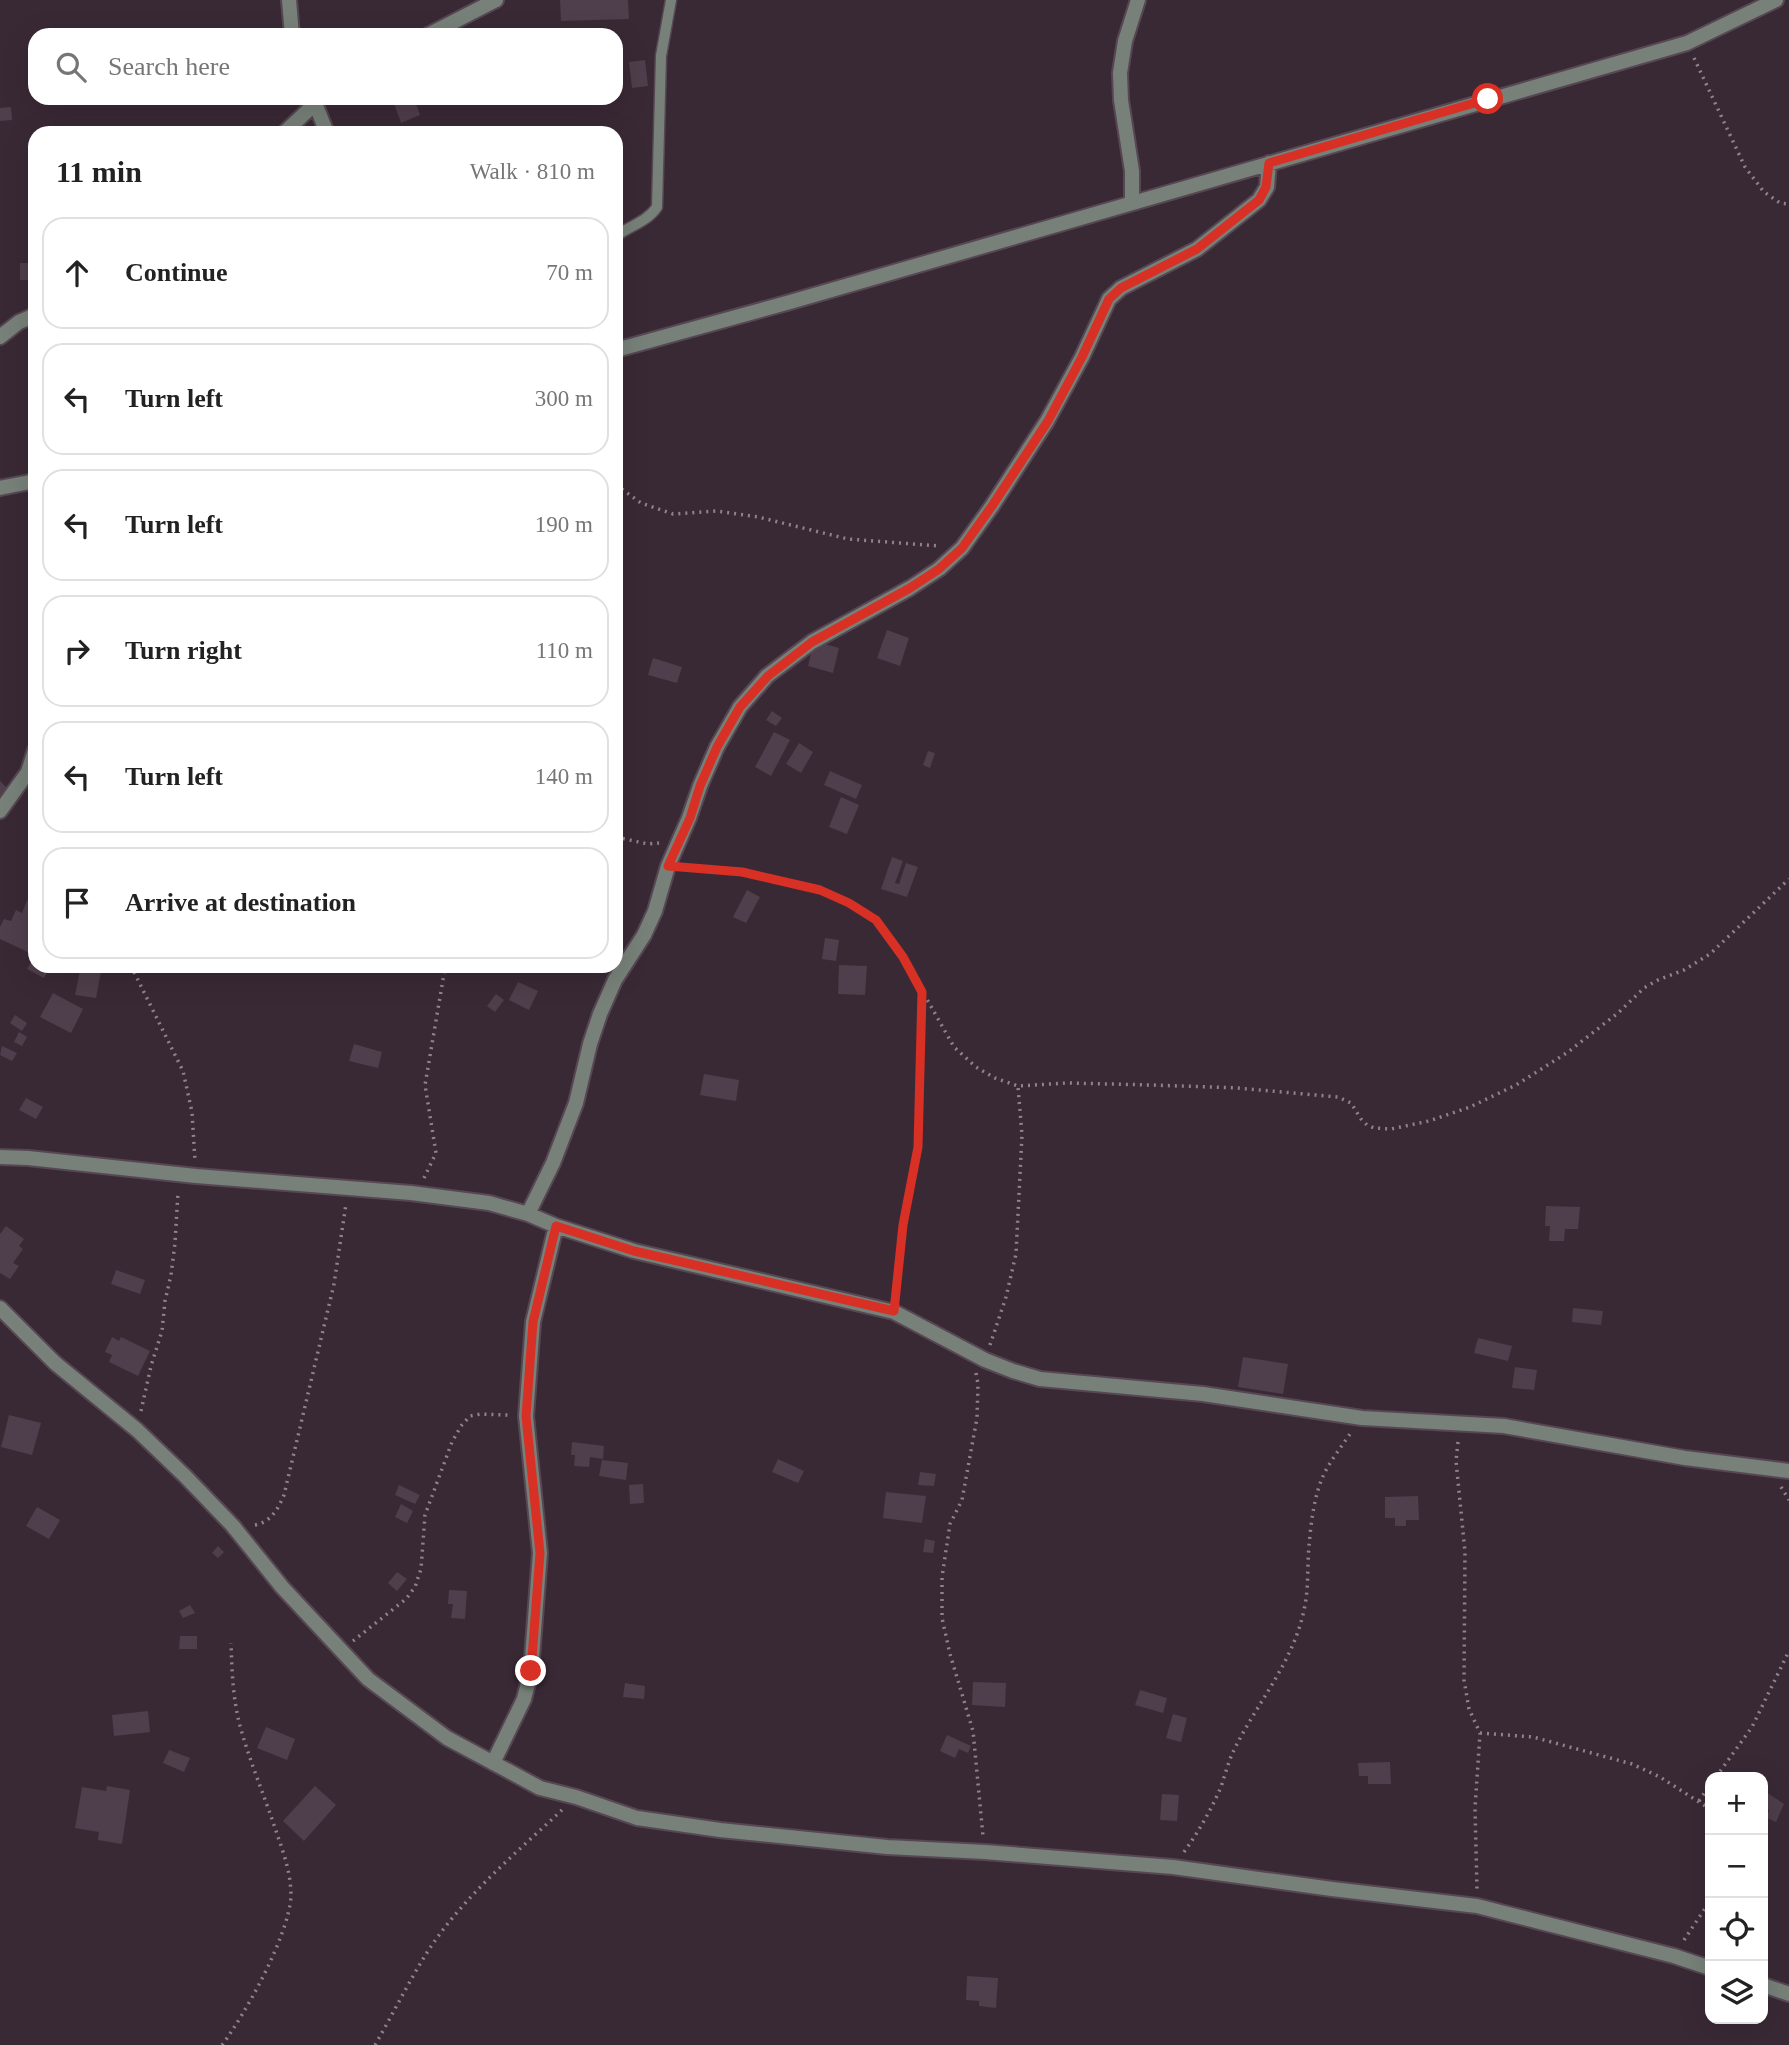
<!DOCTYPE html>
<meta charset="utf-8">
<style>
:root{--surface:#fff;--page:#f6f6f6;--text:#222;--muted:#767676;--line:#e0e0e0}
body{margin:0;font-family:Georgia,serif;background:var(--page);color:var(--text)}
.controls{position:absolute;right:21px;bottom:21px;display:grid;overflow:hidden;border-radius:14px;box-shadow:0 7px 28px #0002}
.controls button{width:63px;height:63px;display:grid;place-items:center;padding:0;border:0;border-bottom:2px solid var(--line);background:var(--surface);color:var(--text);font:35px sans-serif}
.stop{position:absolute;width:21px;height:21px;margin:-16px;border:5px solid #d93025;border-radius:50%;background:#fff}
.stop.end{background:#d93025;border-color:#fff;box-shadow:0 2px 7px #0008}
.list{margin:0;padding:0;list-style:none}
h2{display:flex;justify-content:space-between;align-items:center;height:91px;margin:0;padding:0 28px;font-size:30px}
h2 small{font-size:23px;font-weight:400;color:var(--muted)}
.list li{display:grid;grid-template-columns:46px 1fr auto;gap:21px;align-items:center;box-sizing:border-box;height:112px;margin:0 14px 14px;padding:0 14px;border:2px solid var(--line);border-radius:21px}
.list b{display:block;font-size:26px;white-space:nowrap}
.list em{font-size:23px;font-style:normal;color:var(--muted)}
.icon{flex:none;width:38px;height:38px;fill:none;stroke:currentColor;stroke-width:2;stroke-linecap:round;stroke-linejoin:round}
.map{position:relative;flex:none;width:1789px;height:2045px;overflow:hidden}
.search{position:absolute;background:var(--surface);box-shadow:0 7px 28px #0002;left:28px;top:28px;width:595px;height:77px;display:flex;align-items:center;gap:18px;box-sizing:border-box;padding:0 24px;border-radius:21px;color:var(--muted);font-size:26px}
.panel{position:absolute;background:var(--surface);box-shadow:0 7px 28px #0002;left:28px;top:126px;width:595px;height:847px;border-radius:21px}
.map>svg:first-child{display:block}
</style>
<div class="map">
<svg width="1789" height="2045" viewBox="0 0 1789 2045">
<rect width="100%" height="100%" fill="#392935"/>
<path fill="#4f3e4b" d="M560,0H628L629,19L561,21Z
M645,60L648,86L632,88L629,62Z
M392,98H414L420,115L401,123Z
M11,107L12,120L0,121V108Z
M20,263H35V280H20Z
M887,630L909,638L900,666L877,658Z
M814,641L839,648L833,673L808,666Z
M653,658L682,667L677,683L648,675Z
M772,711L782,718L776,726L766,720Z
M774,732L790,740L771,776L755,767Z
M799,743L813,752L801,773L786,764Z
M928,751L935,753L930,768L923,765Z
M830,771L862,785L856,799L824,785Z
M0,781L10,791L0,800Z
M841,797L859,805L847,834L829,827Z
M892,857L903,861L895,883L899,884L906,863L918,867L907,897L881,889Z
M747,890L760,897L746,923L733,917Z
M27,900L35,904L34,955L0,939V927L4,919L11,921L16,910L22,913Z
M825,938L839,940L836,961L822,959Z
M33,959L35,960V966H45L49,969L44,978L27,969Z
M839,965L867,966L865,995L838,994Z
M81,966H102L96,998L75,995Z
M518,982L538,991L529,1010L509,1000Z
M53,993L83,1009L71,1033L40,1017Z
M496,994L504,1000L495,1012L487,1006Z
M15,1015L27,1023L22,1031L10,1023Z
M19,1032L27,1037L22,1046L14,1042Z
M354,1044L382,1052L378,1068L349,1061Z
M2,1046L17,1053L12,1061L0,1055Z
M704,1074L739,1080L736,1101L700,1095Z
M26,1098L43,1107L36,1119L19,1110Z
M1546,1206L1580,1207L1578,1229H1565L1564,1241H1549L1550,1226H1545Z
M6,1226L24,1239L19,1246L23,1249L13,1263L19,1266L10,1279L0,1273V1234Z
M116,1270L145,1280L140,1294L111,1284Z
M1573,1308L1603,1311L1601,1325L1572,1322Z
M112,1337L119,1341L121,1337L150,1351L138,1376L109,1362L112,1355L105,1352Z
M1478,1338L1512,1346L1508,1361L1474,1353Z
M1243,1357L1288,1364L1283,1394L1238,1387Z
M1515,1367L1537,1370L1534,1390L1512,1388Z
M9,1415L41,1423L32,1455L1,1447Z
M572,1442L604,1446L603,1459L590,1457L589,1467L574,1466L575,1455H571Z
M778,1459L804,1471L798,1483L772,1472Z
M602,1460L628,1463L626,1480L599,1476Z
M920,1472L936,1474L934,1486L918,1485Z
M643,1484L644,1503L630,1504L629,1485Z
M399,1485L420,1495L415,1504L395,1495Z
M886,1492L926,1496L922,1523L883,1518Z
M1418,1496L1419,1520H1406V1526H1395V1518H1385V1497Z
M401,1504L413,1511L407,1523L395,1517Z
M37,1507L60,1520L49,1539L26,1526Z
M925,1539L935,1541L933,1553L923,1552Z
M218,1546L224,1552L218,1558L212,1553Z
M397,1572L407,1579L397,1591L388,1583Z
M449,1590L467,1591L465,1619L451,1618L453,1604H448Z
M190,1605L195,1613L183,1618L179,1611Z
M180,1636H197V1649H179Z
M973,1682L1006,1683L1005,1707L972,1705Z
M625,1683L645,1686L644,1699L623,1697Z
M1140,1690L1167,1698L1163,1713L1135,1705Z
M148,1711L150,1732L114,1736L112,1715Z
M1173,1714L1187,1718L1181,1742L1166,1738Z
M266,1727L295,1739L287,1760L257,1748Z
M947,1735L971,1746L968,1753L959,1749L955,1758L940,1751Z
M169,1750L190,1758L184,1772L163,1763Z
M1390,1762L1391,1784H1368V1776H1359L1358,1763Z
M107,1786L130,1790L122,1844L98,1840L99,1832L75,1828L82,1787L106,1791Z
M315,1786L336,1805L304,1841L283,1821Z
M1763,1790L1784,1804L1776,1822L1767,1818L1769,1810L1763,1806Z
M1162,1794L1179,1795L1177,1821L1160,1820Z
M967,1976L998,1978L996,2008L979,2006V2001L966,2000Z"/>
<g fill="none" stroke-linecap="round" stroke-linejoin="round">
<g stroke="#564752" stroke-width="13">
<path id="service" d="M616,236C630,226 648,221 657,207L661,56L671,0"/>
</g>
<g stroke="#564752" stroke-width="18">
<path id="minor" d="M289,0L292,35
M428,35L496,0
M313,98L327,133
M284,133L321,98
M1132,202V171L1121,100L1120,73L1125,41L1138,0
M0,337L19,322L35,315
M616,350L790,302L1687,43L1776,0
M0,488L35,481
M0,811L28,772L35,750
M0,1157L28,1158L196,1176L411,1193L489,1203L528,1214L556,1226L634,1251L894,1312L985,1360L1013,1371L1040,1379L1203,1394L1362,1418L1504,1426L1685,1458L1789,1471
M528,1214L553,1163L576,1103L590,1044L600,1014L615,980L644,935L655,911L668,866L689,818L700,786L717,747L740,707L767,676L812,642L910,588L939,569L962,548L992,506L1047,421L1082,357L1109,299L1121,288L1197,249L1259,200L1267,187L1269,163
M0,1308L55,1363L137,1430L185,1476L233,1526L282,1587L368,1679L447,1738L540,1788L576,1797L637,1818L720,1830L887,1847L985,1852L1173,1867L1332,1889L1477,1906L1674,1956L1710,1968
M493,1763L524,1699L531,1671L540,1553L526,1416L533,1322L556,1226
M1763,1985L1789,1994"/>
</g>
<path stroke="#90838d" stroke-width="3.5" stroke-dasharray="2 5" stroke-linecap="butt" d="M1694,58L1745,167L1764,192L1780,203L1789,204
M616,485L641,503L673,514L717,511L758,517L848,539L939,546
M616,837L648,844L659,843
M687,867L742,872L820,890L849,903L875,920L903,957L954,1047L976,1067L995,1078L1018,1086L1067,1083L1152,1085L1237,1088L1338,1097L1351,1103L1361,1119L1367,1125L1374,1128L1391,1129L1429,1121L1470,1107L1516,1085L1568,1052L1618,1013L1644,988L1658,980L1684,970L1710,954L1789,879
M131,966L183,1071L192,1112L195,1161
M424,1178L436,1153L425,1085L445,968
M896,1296L903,1225L918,1147L922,994
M990,1345L1006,1297L1016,1254L1022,1135L1018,1087
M976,1373L978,1384L977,1418L962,1500L950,1524L942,1577V1618L950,1654L973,1731L983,1836
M141,1411L151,1366L162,1331L165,1301L171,1275L175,1243L178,1192
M1458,1442L1456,1461L1465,1552L1464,1680L1469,1709L1480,1733L1475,1808L1477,1889
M1781,1487L1789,1500
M255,1525C271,1522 278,1509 284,1495L334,1284L346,1204
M353,1641L406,1599L415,1587L421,1569L425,1515L452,1442L461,1426L470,1416L481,1414L508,1415
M1480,1733L1533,1737L1632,1764L1660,1777L1710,1809
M1716,1777L1752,1727L1789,1651
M1699,1801L1710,1785
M1184,1852C1199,1831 1211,1810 1221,1787C1225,1775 1228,1763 1233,1752C1256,1704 1293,1663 1304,1610C1309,1588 1307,1568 1309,1546C1311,1523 1314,1495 1324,1474C1331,1460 1341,1447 1350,1434
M1684,1940L1710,1901
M222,2045C246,2013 289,1935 291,1896C291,1874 284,1854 277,1834C266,1800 252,1767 242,1733C233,1703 232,1674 231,1643
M375,2045C393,2014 409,1981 428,1951C463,1897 515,1854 562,1810"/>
<use href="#service" stroke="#778079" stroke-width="10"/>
<use href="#minor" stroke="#778079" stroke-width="14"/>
</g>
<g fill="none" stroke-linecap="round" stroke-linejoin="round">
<path stroke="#d93025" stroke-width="9" d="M531,1671L540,1553L526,1416L533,1322L556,1226L634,1251L894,1311L903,1225L918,1147L922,992L903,957L876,920L849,903L820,890L742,872L668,866L690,818L700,786L717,747L740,707L768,676L812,642L910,588L939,569L962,548L992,506L1048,421L1082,357L1109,299L1121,288L1197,249L1259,200L1266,187L1269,163L1488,99"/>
</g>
</svg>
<div class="controls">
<button>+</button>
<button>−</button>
<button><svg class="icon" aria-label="locate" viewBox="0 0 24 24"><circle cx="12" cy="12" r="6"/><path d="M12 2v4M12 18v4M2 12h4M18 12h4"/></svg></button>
<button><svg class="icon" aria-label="layers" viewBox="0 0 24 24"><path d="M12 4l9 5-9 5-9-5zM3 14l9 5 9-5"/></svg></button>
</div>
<div class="stop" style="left:1488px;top:99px"></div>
<div class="stop end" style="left:531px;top:1671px"></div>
<div class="search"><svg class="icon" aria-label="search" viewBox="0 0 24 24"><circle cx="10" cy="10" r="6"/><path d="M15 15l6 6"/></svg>Search here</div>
<section class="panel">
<h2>11 min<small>Walk · 810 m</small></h2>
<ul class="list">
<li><svg class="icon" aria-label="ahead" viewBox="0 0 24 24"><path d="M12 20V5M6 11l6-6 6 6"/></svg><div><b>Continue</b></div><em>70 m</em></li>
<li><svg class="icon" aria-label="left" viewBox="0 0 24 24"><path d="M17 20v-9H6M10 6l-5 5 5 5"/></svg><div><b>Turn left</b></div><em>300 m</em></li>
<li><svg class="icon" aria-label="left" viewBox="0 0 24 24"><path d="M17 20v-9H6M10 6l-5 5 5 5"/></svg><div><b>Turn left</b></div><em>190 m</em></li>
<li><svg class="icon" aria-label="right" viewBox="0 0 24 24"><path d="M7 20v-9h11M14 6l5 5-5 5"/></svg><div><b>Turn right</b></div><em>110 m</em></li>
<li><svg class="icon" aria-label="left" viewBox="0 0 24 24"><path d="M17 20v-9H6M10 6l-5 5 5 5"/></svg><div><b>Turn left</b></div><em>140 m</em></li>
<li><svg class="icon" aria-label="arrive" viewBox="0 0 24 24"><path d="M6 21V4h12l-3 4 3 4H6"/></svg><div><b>Arrive at destination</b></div></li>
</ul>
</section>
</div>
